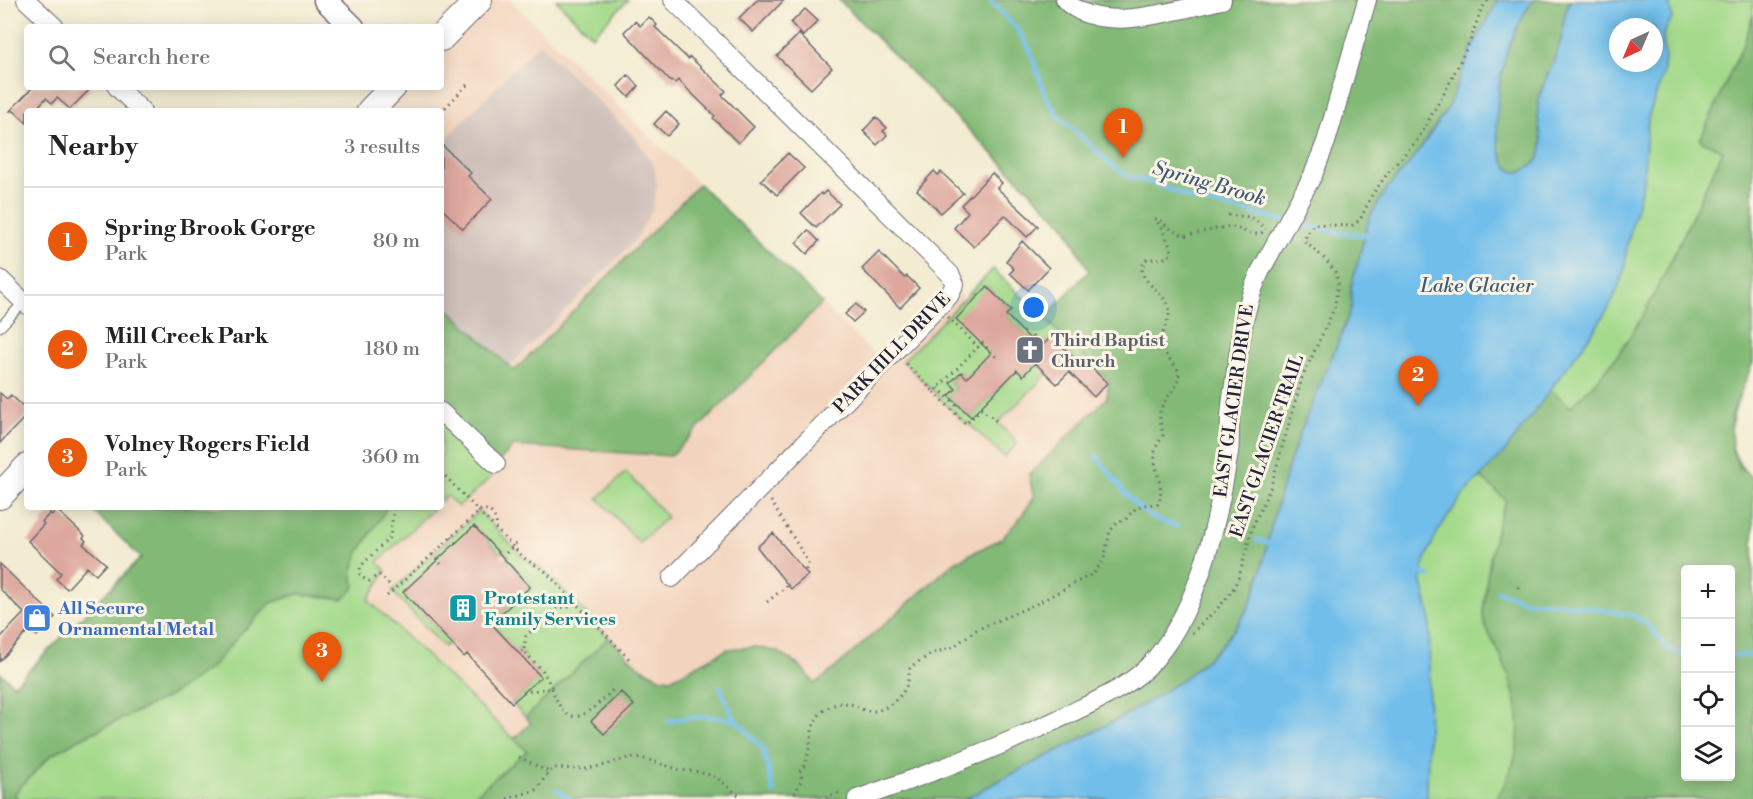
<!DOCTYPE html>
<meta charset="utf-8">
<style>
:root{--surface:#fff;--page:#f6f6f6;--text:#222;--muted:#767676;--line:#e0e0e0;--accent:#ea580c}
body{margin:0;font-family:"Libre Bodoni",serif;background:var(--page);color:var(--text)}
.controls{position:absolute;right:18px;bottom:18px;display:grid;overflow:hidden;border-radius:6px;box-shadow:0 3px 15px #0003}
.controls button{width:54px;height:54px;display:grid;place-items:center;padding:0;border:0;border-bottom:2px solid var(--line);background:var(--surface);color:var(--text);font:30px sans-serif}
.compass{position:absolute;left:1609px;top:18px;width:54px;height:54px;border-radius:50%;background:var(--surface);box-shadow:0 3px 15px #0003;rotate:224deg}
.you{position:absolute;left:1034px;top:308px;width:21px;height:21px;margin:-15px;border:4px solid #fff;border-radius:50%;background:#1a73e8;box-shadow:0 0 0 9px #1a73e833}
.badge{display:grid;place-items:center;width:39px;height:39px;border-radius:50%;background:var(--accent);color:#fff;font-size:20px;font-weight:700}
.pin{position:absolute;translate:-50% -50px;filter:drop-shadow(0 2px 3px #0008)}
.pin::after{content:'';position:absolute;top:32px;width:21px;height:18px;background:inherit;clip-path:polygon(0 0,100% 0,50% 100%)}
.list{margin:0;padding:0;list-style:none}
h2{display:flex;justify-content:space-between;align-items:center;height:78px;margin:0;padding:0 24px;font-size:26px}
h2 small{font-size:20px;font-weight:400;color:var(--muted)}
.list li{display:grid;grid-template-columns:39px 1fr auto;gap:18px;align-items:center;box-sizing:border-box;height:108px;padding:0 24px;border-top:2px solid var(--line)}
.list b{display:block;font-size:22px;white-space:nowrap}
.list p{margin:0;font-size:20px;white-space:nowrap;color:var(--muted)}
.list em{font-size:20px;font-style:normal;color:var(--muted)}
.icon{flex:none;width:33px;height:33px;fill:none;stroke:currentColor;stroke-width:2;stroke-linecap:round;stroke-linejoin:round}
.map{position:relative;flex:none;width:1753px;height:799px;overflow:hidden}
.search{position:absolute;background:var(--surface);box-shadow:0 3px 15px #0003;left:24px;top:24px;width:420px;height:66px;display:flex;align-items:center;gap:15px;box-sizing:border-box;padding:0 21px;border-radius:6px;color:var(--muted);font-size:22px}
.panel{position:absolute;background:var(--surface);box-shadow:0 3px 15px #0003;left:24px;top:108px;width:420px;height:402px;border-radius:6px}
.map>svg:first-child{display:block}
</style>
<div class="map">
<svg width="1753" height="799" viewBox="0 0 1753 799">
<rect width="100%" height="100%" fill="#fcf5e5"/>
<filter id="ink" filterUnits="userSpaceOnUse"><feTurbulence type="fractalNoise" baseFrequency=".0167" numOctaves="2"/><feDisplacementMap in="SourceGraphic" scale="12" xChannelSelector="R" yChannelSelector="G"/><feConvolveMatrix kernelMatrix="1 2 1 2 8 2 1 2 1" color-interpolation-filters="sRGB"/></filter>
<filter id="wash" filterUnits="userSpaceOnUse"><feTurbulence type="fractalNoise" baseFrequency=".008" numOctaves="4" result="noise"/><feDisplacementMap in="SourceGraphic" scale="24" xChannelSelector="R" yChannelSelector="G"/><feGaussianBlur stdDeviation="1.35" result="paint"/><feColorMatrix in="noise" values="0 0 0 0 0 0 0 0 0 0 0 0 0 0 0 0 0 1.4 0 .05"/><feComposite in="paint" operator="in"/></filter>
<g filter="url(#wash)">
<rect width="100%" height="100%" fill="#f3ecd2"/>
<path fill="#f2d4be" d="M479,0H510L699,184L514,371L441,302V111H370L393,87H441V38Z
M993,269L1109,381L1107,398L1092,414L1018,521L1001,539L955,562L834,669L814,684L800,666L778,652L728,649L671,679H662L632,662L609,638L526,717L531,723L514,739L355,587L389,507H441V448L514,446L671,456L822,303L883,363L954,290L964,299Z"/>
<path fill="#cfc0ba" d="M539,43L636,139L654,166L657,186L652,210L635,240L509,367L441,302V208L491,199L468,176L470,172L441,144Z"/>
<path fill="#a3d98a" stroke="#627e62" stroke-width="1.5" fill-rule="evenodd" d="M556,0H628L592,36Z
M839,0H1753V362C1737,402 1713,445 1753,479V799H0V673L14,685L156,543L119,507H435L378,562L386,571L368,600L514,739L531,723L512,703L540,677L523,658L525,655L519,649L516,651L491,623L530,587L505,560L509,556L503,550L500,553L474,527L404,593L450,642L444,647L392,591L479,511L524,558L545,571L632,662L662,679H671L728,649L755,647L778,652L800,666L815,684L834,669L955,562L1001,539L1018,521L1034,498L1029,475L1107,398L1109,381L1084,357L1078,362L1052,337L1043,345L1033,336L1030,339L1006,315L1011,310L987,287L1001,356L967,378L960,372L950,383L956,389L949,396L971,417L1017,370L1023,375L1035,363L1047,374L998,423L1018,443L1004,457L968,423L966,424L903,361L993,269L1044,318L1089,271L1064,225ZM1618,27H1654V63H1618ZM1686,570H1730V776H1686Z
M441,412L500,469L458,507L447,496L441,501Z
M626,472L667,517L639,543L598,498Z"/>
<path fill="#82b976" stroke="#526e58" stroke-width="1.5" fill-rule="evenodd" d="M839,0H1498L1471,50L1448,108L1414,158L1387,189L1370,216L1351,287L1352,306C1334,359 1307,408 1290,462C1283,486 1275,511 1269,536C1262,566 1258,594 1240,621C1212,664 1166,692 1122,717C1070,746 1017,770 965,799H470L527,751L514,739L531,723L526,717L609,637C625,654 646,679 671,679L728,649L755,647L778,652L800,666L815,684L834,669L955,562L1001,539L1018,521L1034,498L1029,475L1107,398L1109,381L1044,318L1089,271L1064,225Z
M1533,0H1571C1564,10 1564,23 1562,35C1557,60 1540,83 1538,108C1536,124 1547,144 1539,158C1536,163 1529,168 1525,170C1501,182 1497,139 1497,124C1497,77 1506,39 1533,0Z
M1753,15V362L1731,417L1732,450L1740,468L1753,479V799H1496C1528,750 1523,707 1500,655C1495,644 1485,630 1483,617C1482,610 1485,601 1485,594C1489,562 1494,531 1506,500L1479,476L1506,450L1550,389L1571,407C1590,387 1610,368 1625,344C1663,286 1692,213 1723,151L1700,140L1745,40ZM1686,570H1730V776H1686Z
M699,184L822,303L671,456L514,446L496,464L441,412V302L514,371Z
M89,507H386L385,511L359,552L352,573L355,587L343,599L298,594L271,603L236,639L212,667L168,697L77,740L50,756L14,794L19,799H0V673L14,685L141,558Z"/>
<path fill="#71beeb" stroke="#4a7093" stroke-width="1.5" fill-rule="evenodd" d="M1498,0H1533C1506,40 1497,76 1497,124C1497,139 1501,182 1525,170C1529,168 1536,163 1539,158C1547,144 1536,124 1538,108C1540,83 1557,60 1562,35C1564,23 1564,10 1571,0H1669L1672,18L1663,35L1665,59L1663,74L1648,118L1643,182L1627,245L1625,268L1617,290L1608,309L1593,332L1506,450L1462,496L1438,531L1425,560L1421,579L1430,617L1427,799H965C1017,770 1070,746 1122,717C1166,692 1212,664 1240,621C1259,593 1262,567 1269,536C1275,511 1282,486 1290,462C1307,408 1334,359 1352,306L1351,287L1370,216L1387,189L1414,158L1448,108L1471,50ZM1618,27H1654V63H1618Z"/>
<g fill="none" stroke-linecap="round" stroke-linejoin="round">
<path stroke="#71beeb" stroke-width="4.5" d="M990,0L1018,30L1030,50L1045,94L1058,115L1109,163L1127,176L1153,183L1194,200L1283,220
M1291,222L1340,233L1366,235
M1096,456C1123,486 1133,517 1177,526
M1256,540L1268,543
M1421,574L1429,576
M1497,591L1526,601L1557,603L1632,615L1646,623L1667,648L1686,656
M1730,656L1753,655
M720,687L732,715L763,749L774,793
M668,721C689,717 715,714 736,721
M557,790L570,799"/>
</g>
<g id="blocks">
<path fill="#dda79e" d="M757,0H784L753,32L739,18Z
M805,9L818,21L803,36L791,23Z
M649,17L657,25L655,27L688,59L690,57L726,91L722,95L754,127L738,143L713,118L715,116L678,80L675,83L672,81L671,82L624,32L635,21L640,26Z
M799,34L832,68L811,89L777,56Z
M628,75L639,86L629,97L618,86Z
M33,87H92L70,109L57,98L52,103L46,98L34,111H27V123L14,111H10Z
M666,111L679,124L667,136L654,124Z
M876,117L887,128L883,131L887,135L877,145L863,131Z
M441,144L471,173L468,176L492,199L463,229L441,208Z
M788,153L804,168L777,195L761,180Z
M934,171L938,175L941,172L963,193L941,213L917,190Z
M992,173L1002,183L997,188L1038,226L1027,237L1005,215L974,247L954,228L968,212L961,205Z
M826,191L840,204L816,228L801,213L821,193L822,195Z
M808,230L819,241L807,254L796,243Z
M1022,241L1049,268L1028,290L1010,273L1014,269L1006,261Z
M879,252L905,278L907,276L919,288L900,308L862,269Z
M987,287L1011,310L1006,315L1030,339L1033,336L1043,345L1052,336L1085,369L1089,365L1107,383L1094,397L1069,372L1057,384L1035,363L1023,376L1017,370L971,417L949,396L956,389L950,383L961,372L967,378L991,353L956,319Z
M856,304L864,312L853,322L845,314Z
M0,393L7,399L11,395L27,410V415L0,443Z
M57,510L85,536L83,538L86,541L83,544L106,564L96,575L87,567L67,589L56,579L61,573L28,541L44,524L42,522L50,513L52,515Z
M474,526L530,587L491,623L541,677L512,703L467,654L464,657L403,592Z
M773,533L808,575L791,589L757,547Z
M0,564L55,617L37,636L30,629L0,661V638L24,613L0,589Z
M621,692L634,705L604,734L591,721Z"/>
</g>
</g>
<g filter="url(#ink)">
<use href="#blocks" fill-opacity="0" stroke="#6b6970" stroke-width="1.5"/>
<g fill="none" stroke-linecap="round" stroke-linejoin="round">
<g stroke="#6b6970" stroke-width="11">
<path id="service" d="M0,327L25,301"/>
</g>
<g stroke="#6b6970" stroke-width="20">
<path id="minor" d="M26,0L55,27
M1065,0C1099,37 1179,9 1222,0
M117,87L142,111
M1313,175L1326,142L1367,0
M0,279L27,305
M441,412L496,464
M672,578L949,296L955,284L950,274L673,0
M857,799C929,774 999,748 1067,715C1098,700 1132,686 1155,659C1200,606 1218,520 1229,452C1231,440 1229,428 1230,416C1231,401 1234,386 1236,371C1241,336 1245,303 1261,270"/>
</g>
<g stroke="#6b6970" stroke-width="25">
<path id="tertiary" d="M325,0L353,27"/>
</g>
<g stroke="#6b6970" stroke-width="28">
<path id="secondary" d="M441,38L479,0
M370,111L393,87
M0,496L27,467"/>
</g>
<path stroke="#6b6970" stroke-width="3" stroke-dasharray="1.5 4.5" stroke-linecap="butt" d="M441,112L468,84
M1228,215L1251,217L1266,229
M948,317L978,347L982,343L998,359
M906,364L934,392L978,347
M938,388L959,408L960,407
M934,392L966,424L981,409L998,422
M441,472L524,558L545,571L632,662
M771,501L805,557L808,564L805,572
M451,537L456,543
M506,553L519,541
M432,554L441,564
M389,584L379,575L369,581L363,578L359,573L361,566L390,537L394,507
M1518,588L1519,584
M387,596L482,509C493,510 496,518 497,528
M767,602L788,585
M1192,633L1221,605L1233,589L1239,577L1252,528L1271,486L1302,378L1334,309L1338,284L1336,273L1325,259L1305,242L1306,236L1314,224L1351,226L1360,220L1372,195L1387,174L1418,139L1448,86L1470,41L1481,10L1488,0
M524,649L526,636L556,608L571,607L576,602
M522,652L523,650L543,671L552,688L524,692
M552,688C568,737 588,713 614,689
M519,757L549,772
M507,799L536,790L549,772L555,768L585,769L605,765L628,758L646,759L680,770L699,772L716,777L743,799
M792,799L802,779L800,771C816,753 804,723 826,709C851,693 858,714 875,711C889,709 905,694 908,681C909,676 909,672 910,667L931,654L953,647L976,630L1034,605L1094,573L1104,559L1110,531L1117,523L1126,519L1136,508L1145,505L1158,504C1166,487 1153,470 1155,452C1156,445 1160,441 1163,435C1162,428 1159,419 1160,412C1163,398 1178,390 1179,375C1180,366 1164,358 1162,344C1160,331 1171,320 1169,309C1167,291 1129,279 1147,259C1156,259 1168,261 1172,251L1162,228L1155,219H1159L1169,228L1184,236L1230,226L1250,233L1258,234L1263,232
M820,799L842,792"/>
<use href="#service" stroke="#fff" stroke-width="9"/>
<use href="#minor" stroke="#fff" stroke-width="18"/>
<use href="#tertiary" stroke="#fff" stroke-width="22"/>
<use href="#secondary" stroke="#fff" stroke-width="26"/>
<g stroke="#6b6970" stroke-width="20" stroke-linecap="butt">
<path id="minor-bridge" d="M1261,270L1313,175"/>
</g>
<use href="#minor-bridge" stroke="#fff" stroke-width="18"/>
</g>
</g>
<defs>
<g id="church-square" transform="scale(1.5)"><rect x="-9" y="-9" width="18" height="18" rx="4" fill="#6b7280" stroke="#fcf5e5"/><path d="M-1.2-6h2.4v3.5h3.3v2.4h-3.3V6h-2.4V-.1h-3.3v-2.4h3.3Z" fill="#fff"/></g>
<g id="building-square" transform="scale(1.5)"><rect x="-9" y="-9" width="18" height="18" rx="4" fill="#0f9aa8" stroke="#fcf5e5"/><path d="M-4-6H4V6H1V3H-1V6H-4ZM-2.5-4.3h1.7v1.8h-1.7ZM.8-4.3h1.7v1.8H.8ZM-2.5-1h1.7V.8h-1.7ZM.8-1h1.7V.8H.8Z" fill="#fff"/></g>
<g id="shop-square" transform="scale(1.5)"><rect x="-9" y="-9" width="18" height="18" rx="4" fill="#3f7fe0" stroke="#fcf5e5"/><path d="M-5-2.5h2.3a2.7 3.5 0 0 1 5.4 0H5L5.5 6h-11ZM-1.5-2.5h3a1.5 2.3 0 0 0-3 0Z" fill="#fff"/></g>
</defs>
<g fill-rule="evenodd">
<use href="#church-square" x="1030" y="350"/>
<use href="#building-square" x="463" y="608"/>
<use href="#shop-square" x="37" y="618"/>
</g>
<g text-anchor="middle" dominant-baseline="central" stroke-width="6" stroke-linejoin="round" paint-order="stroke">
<g font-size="18" font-weight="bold" fill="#5b616d" stroke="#fcf5e5" text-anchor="start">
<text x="1051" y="340">Third Baptist<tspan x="1051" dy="21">Church</tspan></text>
</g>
<g font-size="18" fill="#22223b" stroke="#fcf5e5">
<text transform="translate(892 353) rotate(-46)">PARK HILL DRIVE</text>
<text transform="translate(1234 401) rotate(-82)">EAST GLACIER DRIVE</text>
<text transform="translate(1267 446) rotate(-71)">EAST GLACIER TRAIL</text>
</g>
<g font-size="18" font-weight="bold" fill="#0d838f" stroke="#fcf5e5" text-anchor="start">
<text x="484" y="598">Protestant<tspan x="484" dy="21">Family Services</tspan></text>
</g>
<g font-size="18" font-weight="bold" fill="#366cbe" stroke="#fcf5e5" text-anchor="start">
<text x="58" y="608">All Secure<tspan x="58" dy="21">Ornamental Metal</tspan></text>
</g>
<g font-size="20" font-style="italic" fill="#3e5979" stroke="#fcf5e5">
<text transform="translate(1209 184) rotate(16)">Spring Brook</text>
<text x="1477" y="286">Lake Glacier</text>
</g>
</g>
</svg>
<div class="controls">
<button>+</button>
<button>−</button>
<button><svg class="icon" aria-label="locate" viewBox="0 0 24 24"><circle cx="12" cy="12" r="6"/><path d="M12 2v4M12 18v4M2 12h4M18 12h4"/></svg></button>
<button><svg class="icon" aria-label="layers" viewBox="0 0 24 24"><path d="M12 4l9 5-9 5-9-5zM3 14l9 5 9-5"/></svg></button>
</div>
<svg class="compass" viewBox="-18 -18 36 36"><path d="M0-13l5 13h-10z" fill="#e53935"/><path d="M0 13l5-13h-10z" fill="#767676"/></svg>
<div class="you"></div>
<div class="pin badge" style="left:1123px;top:158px">1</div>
<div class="pin badge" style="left:1418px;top:406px">2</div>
<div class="pin badge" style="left:322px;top:682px">3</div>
<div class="search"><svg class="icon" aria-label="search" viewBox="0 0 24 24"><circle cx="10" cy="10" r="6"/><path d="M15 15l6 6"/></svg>Search here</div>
<section class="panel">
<h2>Nearby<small>3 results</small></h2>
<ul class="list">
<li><span class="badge">1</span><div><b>Spring Brook Gorge</b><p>Park</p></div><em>80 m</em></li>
<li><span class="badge">2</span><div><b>Mill Creek Park</b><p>Park</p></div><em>180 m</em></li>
<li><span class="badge">3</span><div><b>Volney Rogers Field</b><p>Park</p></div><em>360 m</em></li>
</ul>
</section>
</div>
